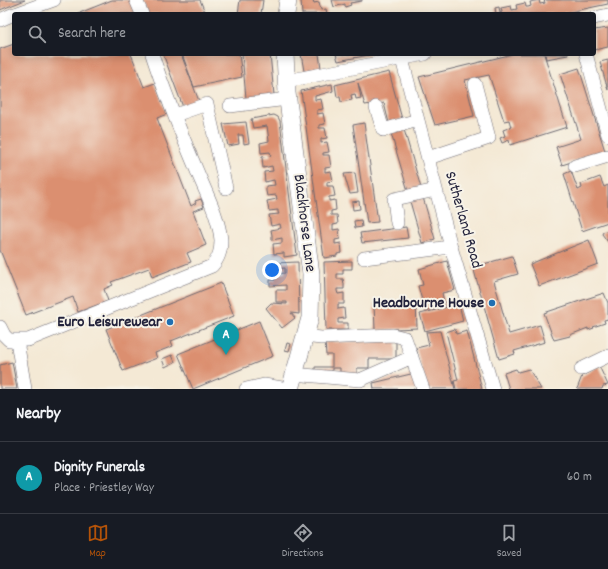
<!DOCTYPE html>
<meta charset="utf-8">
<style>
:root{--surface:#171b24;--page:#242831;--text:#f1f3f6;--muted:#9ea1a6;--line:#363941;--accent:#b45309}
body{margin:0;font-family:Dekko,sans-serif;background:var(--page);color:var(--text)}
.you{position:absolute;left:272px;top:270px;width:14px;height:14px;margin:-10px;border:3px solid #fff;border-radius:50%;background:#1a73e8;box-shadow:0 0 0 6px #1a73e833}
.badge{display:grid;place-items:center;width:26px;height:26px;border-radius:50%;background:var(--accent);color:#fff;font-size:13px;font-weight:700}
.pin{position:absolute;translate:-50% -33px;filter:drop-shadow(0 1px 2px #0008)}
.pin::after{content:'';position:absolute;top:21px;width:14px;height:12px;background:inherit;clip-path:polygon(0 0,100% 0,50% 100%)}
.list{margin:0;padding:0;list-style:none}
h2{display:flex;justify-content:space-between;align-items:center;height:52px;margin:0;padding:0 16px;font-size:17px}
h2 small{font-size:13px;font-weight:400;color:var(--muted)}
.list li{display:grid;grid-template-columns:26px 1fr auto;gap:12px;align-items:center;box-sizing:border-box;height:72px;padding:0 16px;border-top:1px solid var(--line)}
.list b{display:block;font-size:15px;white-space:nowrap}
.list p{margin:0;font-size:13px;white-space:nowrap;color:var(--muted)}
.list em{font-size:13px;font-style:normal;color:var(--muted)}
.icon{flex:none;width:22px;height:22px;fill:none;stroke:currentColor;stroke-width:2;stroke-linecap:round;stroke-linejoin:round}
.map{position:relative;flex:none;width:608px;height:389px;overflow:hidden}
.search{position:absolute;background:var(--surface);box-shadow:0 2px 10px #0003;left:12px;right:12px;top:12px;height:44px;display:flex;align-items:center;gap:10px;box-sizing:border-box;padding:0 14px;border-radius:4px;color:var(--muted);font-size:15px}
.sheet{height:124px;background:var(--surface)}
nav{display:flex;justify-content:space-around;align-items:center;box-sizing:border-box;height:56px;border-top:1px solid var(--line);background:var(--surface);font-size:11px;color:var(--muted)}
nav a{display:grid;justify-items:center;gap:2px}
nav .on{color:var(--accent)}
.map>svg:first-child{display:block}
</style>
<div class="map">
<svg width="608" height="389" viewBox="0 0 608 389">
<rect width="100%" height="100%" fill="#f7f3e8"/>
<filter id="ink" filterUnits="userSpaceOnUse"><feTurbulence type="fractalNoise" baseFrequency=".025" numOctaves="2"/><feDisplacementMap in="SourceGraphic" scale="8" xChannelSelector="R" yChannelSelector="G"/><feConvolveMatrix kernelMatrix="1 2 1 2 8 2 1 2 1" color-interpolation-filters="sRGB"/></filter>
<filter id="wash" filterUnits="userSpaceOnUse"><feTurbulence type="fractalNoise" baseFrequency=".012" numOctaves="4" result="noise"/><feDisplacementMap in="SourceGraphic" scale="16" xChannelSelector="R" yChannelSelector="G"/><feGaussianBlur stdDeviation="0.9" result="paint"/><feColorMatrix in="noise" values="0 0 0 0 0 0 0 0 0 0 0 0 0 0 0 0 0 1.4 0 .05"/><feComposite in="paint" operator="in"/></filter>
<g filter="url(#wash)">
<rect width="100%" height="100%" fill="#f4e9d5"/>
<g id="blocks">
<path fill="#db8f70" d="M0,0H25L0,10Z
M112,0H132L137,14H77Z
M142,0H200L205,12L199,14H148Z
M240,0H263L261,14H238Z
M301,0H313L314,3L319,2L321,10L326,9L327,14H302Z
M332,0H362V1L350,3L351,5L345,7V4L334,7Z
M539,0L540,4L545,3L544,0H608V4L560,14H496L495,8L499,7L500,13L502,12L501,8L511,6L512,10L517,9L516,5L525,3L526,7H528L531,6L530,2Z
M608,28V47L594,50V30Z
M14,44V54H131L144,87L155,83L167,114L157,118L191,206L196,203L195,201L201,199L204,207L193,211L206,245L187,253L191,262L152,277L149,268L111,282L113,285L104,289L108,301L78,312L73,297L26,315L0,250V49Z
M163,54H181L199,101L183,107Z
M182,54H239L242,77L194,87Z
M242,54H270L274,95L246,98Z
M301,54H319L321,68L304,71Z
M336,54H369V55L338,61Z
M513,54H544L567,127L510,145L509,140L502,143L500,138L505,136L503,130L511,127L509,120L504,121L489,75L465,80L474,116L435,125L419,77Z
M545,54H568V55L546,59Z
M608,60V90L600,62Z
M579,68L605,151L562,165L556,147L581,139L560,74Z
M389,72L402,119L389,123L384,103L372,106L371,104L365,105L358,83L361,98L356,99L355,94L351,95L352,100L341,102L340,97H337L335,85Z
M332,84L333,91L315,96V100L321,99L323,109L317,110V114L323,113L325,124L319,125V128H325L327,138L321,139V143L327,142L329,152L323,153V155H329L331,167L325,168V172L331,171L333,181L327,182V186H333L335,196L329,197V201L335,200L336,210L331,211V215H337L338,224L333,225V230L339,229L340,239L335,240V244L341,243L342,253L337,254V256L324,258L301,91Z
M274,115L278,117L280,121L297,255L284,257V253L274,254L273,244L282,243V238L272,240V235L271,230L281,228L280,224L271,226L269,215L279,214L278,212V210L269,211L267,201L277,199L276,195L267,196L266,191V186L275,185L274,180L265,182L264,172L273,171L272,166L263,168L262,157L271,156L270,152L261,153L260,143L269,141L267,126L253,128L251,119Z
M246,122L249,143L244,144L243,135H238L239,144L228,146L223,124Z
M364,123L378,222L367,223L353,125Z
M403,126L421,188L408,191L390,130Z
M571,171L578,190L582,188L581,184L600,177L604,187L608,185V222L582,231L564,174Z
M355,173L358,193L350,194L344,174Z
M422,194L435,239L422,243L409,198Z
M359,201L360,209L353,210L352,202Z
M361,220L362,227L355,228L354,221Z
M406,227L408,238L362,243L360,233Z
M608,230V242L602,234L603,232Z
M589,240L598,264L539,286L530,264Z
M512,256L518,274L494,281L509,334L540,325L545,342L514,351L515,354L499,359L473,267Z
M352,261V269H343V274H337V279H343L344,284V289H337V291L338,294L344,293V304H338V309L344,308L345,318L338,319V323H348V330H326L324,262Z
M447,261L455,290L442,293L445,306L425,311L418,286L423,285L419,269Z
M298,262L299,314L291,313L295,318L282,328L266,308L271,303L287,304V302H276V290H286V285L270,286V280H275V274L285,273V268L275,269L274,263Z
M221,283L234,316L171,341L173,346L155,353L157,358L123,371L106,329Z
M604,293L608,303V319L604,320L605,323L593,327L594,328L588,330V328L570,335V336L554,340L544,313Z
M416,301L417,328L375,330L374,304Z
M459,304L463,321L425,331L420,314Z
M259,321L273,356L193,389L178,354Z
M455,329L456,334L467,331L482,389H456L454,381L458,380L446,332Z
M440,331L455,389H427L416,348L429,345L426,332Z
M396,341V359H369V368H357V378H340V368H332V374L315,375V367H332V355H326L325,342Z
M287,343L291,344L289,351L285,350Z
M172,355L175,362L165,367L162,359Z
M12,362L17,389H0V365Z
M599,366L608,385L603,386L602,389H577L582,376Z
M516,369L518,372L529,369L541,389H509L504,373Z
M415,373L419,389H374L373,383Z"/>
</g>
</g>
<g filter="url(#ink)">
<use href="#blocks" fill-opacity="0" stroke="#6c6871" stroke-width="1"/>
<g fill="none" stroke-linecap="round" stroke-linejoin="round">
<g stroke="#6c6871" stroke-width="14">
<path id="minor" d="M136,0L142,14
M15,14L54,0
M594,18L608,15
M0,20L14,14
M586,54L608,135
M402,59L451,247L493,389
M286,81L425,54
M230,106L288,99
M376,107L383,130L418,120
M175,115L207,104L226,188
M428,158L489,138L475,84
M575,166L608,156
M397,223L394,199L436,190
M364,258L451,247
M0,327L4,335L9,340H28L212,266C219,258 221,251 221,240C219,217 206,193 197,171C181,133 165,94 152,54
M304,336L321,338L393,335L405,338L423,389
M17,341L25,389
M581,369L608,356
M293,374L360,380L412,357
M246,389L264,385L288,389"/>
</g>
<g stroke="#6c6871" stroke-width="18">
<path id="major" d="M286,14L288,0
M285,54L287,93L311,274L310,318L290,389"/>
</g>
<use href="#minor" stroke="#fff" stroke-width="13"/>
<use href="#major" stroke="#fff" stroke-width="17"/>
</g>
</g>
<g fill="#1f6fb2" stroke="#f7f3e8" stroke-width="1.5">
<circle cx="492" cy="303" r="4"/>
<circle cx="170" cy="322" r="4"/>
</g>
<g text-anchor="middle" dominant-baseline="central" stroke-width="4" stroke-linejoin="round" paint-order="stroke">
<g font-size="16" fill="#22223b" stroke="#f7f3e8">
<text transform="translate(463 220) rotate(74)">Sutherland Road</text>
<text transform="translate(304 223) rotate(83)">Blackhorse Lane</text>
</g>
<g font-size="16" font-weight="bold" fill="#22223b" stroke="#f7f3e8" text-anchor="end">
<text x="484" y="303">Headbourne House</text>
<text x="162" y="322">Euro Leisurewear</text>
</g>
</g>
</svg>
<div class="you"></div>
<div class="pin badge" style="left:226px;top:355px;background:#0f9aa8">A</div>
<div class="search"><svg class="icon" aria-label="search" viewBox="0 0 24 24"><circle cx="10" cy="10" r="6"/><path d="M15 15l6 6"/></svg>Search here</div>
</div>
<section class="sheet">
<h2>Nearby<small></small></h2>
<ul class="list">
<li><span class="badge" style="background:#0f9aa8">A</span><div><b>Dignity Funerals</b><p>Place · Priestley Way</p></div><em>60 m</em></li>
</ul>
</section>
<nav>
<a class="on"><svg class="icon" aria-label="map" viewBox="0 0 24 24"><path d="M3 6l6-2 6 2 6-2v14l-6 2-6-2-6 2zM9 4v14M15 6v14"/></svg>Map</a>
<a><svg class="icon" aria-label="directions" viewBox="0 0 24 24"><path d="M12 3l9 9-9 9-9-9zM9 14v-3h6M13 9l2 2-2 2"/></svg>Directions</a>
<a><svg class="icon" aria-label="saved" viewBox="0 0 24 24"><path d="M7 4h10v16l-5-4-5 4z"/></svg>Saved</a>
</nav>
